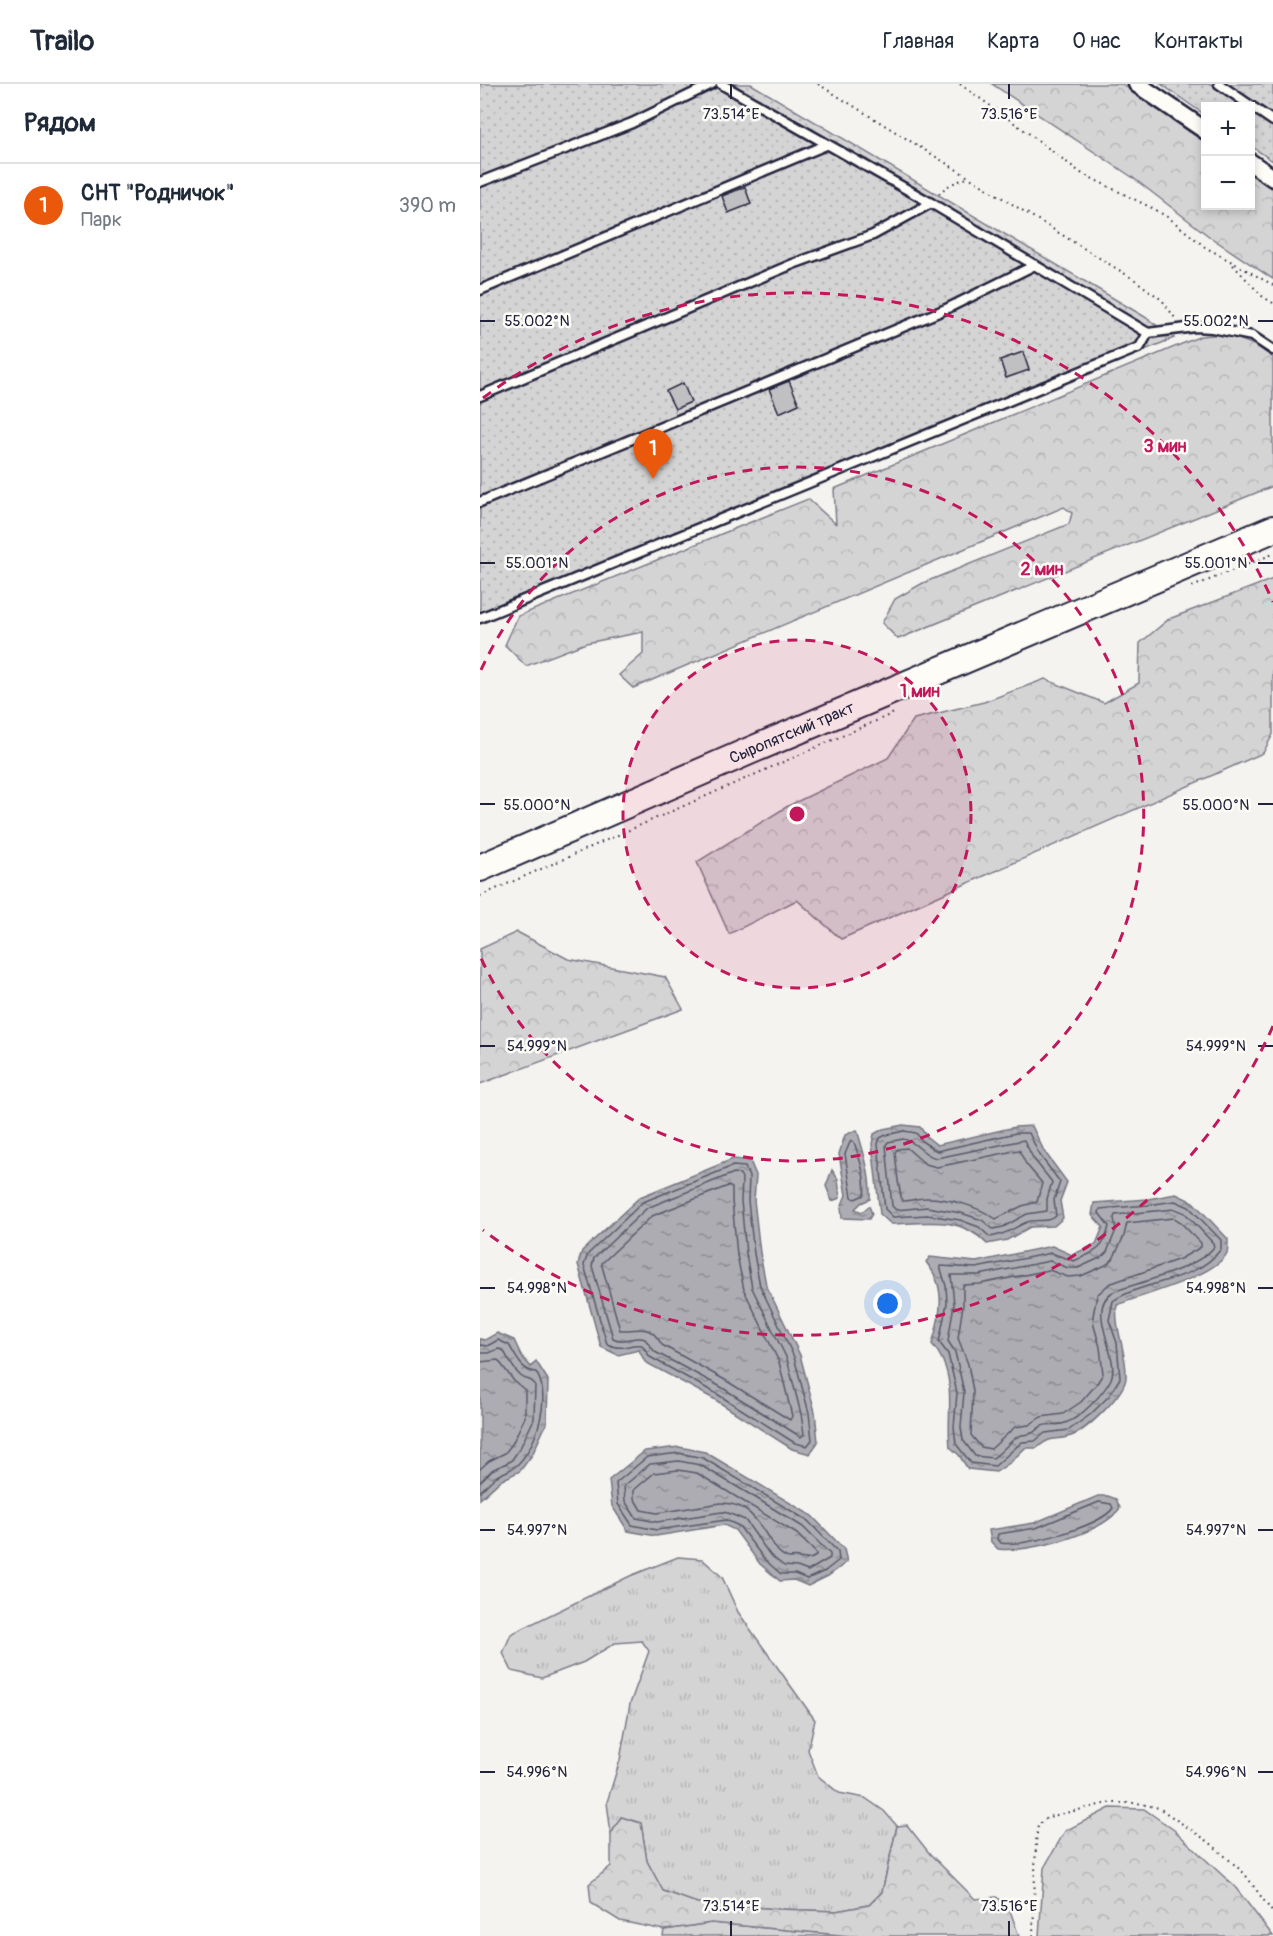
<!DOCTYPE html>
<html lang="ru">
<meta charset="utf-8">
<style>
:root{--surface:#fff;--page:#f2f2f3;--text:#1f2937;--muted:#747a83;--line:#e0e1e3;--accent:#ea580c}
body{margin:0;font-family:Pangolin,sans-serif;background:var(--page);color:var(--text)}
.controls{position:absolute;right:18px;top:18px;display:grid;overflow:hidden;border-radius:0px;box-shadow:0 3px 9px #0003}
.controls button{width:54px;height:54px;display:grid;place-items:center;padding:0;border:0;border-bottom:2px solid var(--line);background:var(--surface);color:var(--text);font:30px sans-serif}
.you{position:absolute;left:408px;top:1220px;width:21px;height:21px;margin:-15px;border:4px solid #fff;border-radius:50%;background:#1a73e8;box-shadow:0 0 0 9px #1a73e833}
.badge{display:grid;place-items:center;width:39px;height:39px;border-radius:50%;background:var(--accent);color:#fff;font-size:20px;font-weight:700}
.pin{position:absolute;translate:-50% -50px;filter:drop-shadow(0 2px 3px #0008)}
.pin::after{content:'';position:absolute;top:32px;width:21px;height:18px;background:inherit;clip-path:polygon(0 0,100% 0,50% 100%)}
.list{margin:0;padding:0;list-style:none}
h2{display:flex;justify-content:space-between;align-items:center;height:78px;margin:0;padding:0 24px;font-size:26px}
h2 small{font-size:20px;font-weight:400;color:var(--muted)}
.list li{display:grid;grid-template-columns:39px 1fr auto;gap:18px;align-items:center;box-sizing:border-box;height:84px;padding:0 24px;border-top:2px solid var(--line)}
.list b{display:block;font-size:22px;white-space:nowrap}
.list p{margin:0;font-size:20px;white-space:nowrap;color:var(--muted)}
.list em{font-size:20px;font-style:normal;color:var(--muted)}
.map{position:relative;flex:none;width:793px;height:1852px;overflow:hidden}
header{display:flex;align-items:center;gap:36px;box-sizing:border-box;height:84px;padding:0 30px;background:var(--surface);border-bottom:2px solid var(--line)}
header strong{font-size:28px}
nav{display:flex;gap:33px;margin-inline-start:auto;font-size:21px}
main{display:flex}
aside{flex:1;background:var(--surface)}
.map>svg:first-child{display:block}
</style>
<header>
<strong>Trailo</strong>
<nav><a>Главная</a><a>Карта</a><a>О нас</a><a>Контакты</a></nav>
</header>
<main>
<aside>
<h2>Рядом<small></small></h2>
<ul class="list">
<li><span class="badge">1</span><div><b>СНТ &quot;Родничок&quot;</b><p>Парк</p></div><em>390 m</em></li>
</ul>
</aside>
<div class="map">
<svg width="793" height="1852" viewBox="0 0 793 1852">
<defs>
<pattern id="grass-tufts" width="24" height="20" patternUnits="userSpaceOnUse" patternTransform="scale(1.5)"><rect width="24" height="20" fill="#d5d4d5"/><path d="M3 7l-1-3M5 7V3M7 7l1-3M15 17l-1-3M17 17v-4M19 17l1-3" fill="none" stroke="#b7b6b8"/></pattern>
<pattern id="forest-crowns" width="20" height="18" patternUnits="userSpaceOnUse" patternTransform="scale(1.5)"><rect width="20" height="18" fill="#d5d4d5"/><path d="M2 6a3 3 0 1 1 6 0M12 15a3 3 0 1 1 6 0" fill="none" stroke="#b7b6b8"/></pattern>
<pattern id="garden-dots" width="8" height="8" patternUnits="userSpaceOnUse" patternTransform="scale(1.5)"><rect width="8" height="8" fill="#d5d4d5"/><path d="M2 2h.1M6 6h.1" fill="none" stroke="#b7b6b8" stroke-width="1.8" stroke-linecap="round"/></pattern>
<pattern id="water-ripples" width="26" height="14" patternUnits="userSpaceOnUse" patternTransform="scale(1.5)"><rect width="26" height="14" fill="#acacb2"/><path d="M2 4q2-2 4 0t4 0M15 11q2-2 4 0t4 0" fill="none" stroke="#8c8c92"/></pattern>
</defs>
<rect width="100%" height="100%" fill="#f4f3ef"/>
<filter id="ink" filterUnits="userSpaceOnUse"><feTurbulence type="fractalNoise" baseFrequency=".0167" numOctaves="2"/><feDisplacementMap in="SourceGraphic" scale="12" xChannelSelector="R" yChannelSelector="G"/><feConvolveMatrix kernelMatrix="1 2 1 2 8 2 1 2 1" color-interpolation-filters="sRGB"/></filter>
<g filter="url(#ink)">
<path fill="url(#grass-tufts)" stroke="#7c7b88" stroke-width="1.5" d="M198,1473L222,1475L242,1493L258,1528L335,1636L328,1666L338,1692L359,1709L385,1714L404,1727L417,1742L402,1808L389,1821L356,1827L298,1825L217,1819L183,1807L167,1777L161,1739L141,1733L131,1750L127,1718L140,1676L150,1620L169,1567L162,1557L135,1559L104,1578L62,1594L32,1587L23,1569L31,1550L150,1492Z
M231,1839L371,1852H183L184,1846Z"/>
<path fill="url(#forest-crowns)" stroke="#7c7b88" stroke-width="1.5" d="M512,0H642L725,56L726,122H770L771,87L793,102V195L730,153L652,93Z
M745,250L777,262L793,274V402L418,555L402,539L415,515L443,499L589,440L592,429L584,423L153,604L139,591L163,570V548L106,559L46,582L25,561L38,532L328,415L356,440L354,405L721,252Z
M793,495V650L783,669L361,855L317,816L249,850L217,778L308,722L408,674L434,635L504,618L565,595L624,619L659,599L660,559L689,535Z
M37,848L88,875L185,893L203,925L0,1000V865Z
M630,1724L664,1725L694,1746L755,1803L793,1852H559L564,1784L585,1747Z
M141,1733L161,1739L167,1777L183,1807L217,1819L298,1825L356,1827L389,1821L402,1808L417,1742L427,1741L450,1770L495,1815L516,1813L528,1821L539,1852H371L231,1839L184,1846L140,1837L111,1819L109,1800L131,1782V1750Z"/>
<path fill="url(#garden-dots)" stroke="#7c7b88" stroke-width="1.5" d="M0,0H271L665,233L694,254L0,536Z
M681,0H793V77L771,62L770,22H726L725,31Z"/>
<path fill="url(#water-ripples)" stroke="#757582" stroke-width="1.5" d="M423,1041L440,1043L447,1053L457,1061L535,1043L552,1042L564,1067L587,1098L580,1117L583,1134L574,1142L550,1143L527,1156L507,1160C480,1131 446,1139 411,1140L400,1130L392,1060L394,1050L403,1045Z
M377,1046C384,1069 391,1092 390,1115L381,1119L375,1125L382,1128L389,1122L392,1130L389,1135L362,1134L361,1123L366,1111L359,1070L365,1051Z
M253,1075L270,1077L276,1091L274,1116L280,1169L286,1201L320,1271L335,1328L338,1358L330,1370L312,1365L234,1315L165,1278L159,1266L138,1271L121,1263L98,1180L102,1167L160,1113Z
M352,1086L358,1095L360,1114L352,1117L346,1102Z
M696,1110L713,1118L748,1155C748,1159 748,1165 747,1169C736,1192 662,1211 637,1221C634,1245 647,1268 646,1293C646,1309 606,1347 591,1352C575,1358 573,1350 557,1364H545L531,1378L516,1388L488,1385L479,1371L470,1363C466,1326 479,1291 452,1260C461,1231 467,1203 446,1178L450,1173L496,1178L572,1162L592,1171L616,1160L623,1143L612,1131L614,1119L668,1115Z
M17,1249L34,1256L41,1271L51,1283L56,1277L68,1296L67,1338L52,1371L40,1387L20,1397L0,1415V1255L5,1256Z
M199,1363L225,1368L332,1432L364,1465L367,1478L348,1492L328,1502L314,1496L300,1497L280,1480L255,1446L244,1441L176,1452L148,1447L132,1422L129,1396L165,1367Z
M618,1412H628L636,1415L640,1424C622,1450 549,1469 518,1465L511,1458L509,1446L554,1439Z"/>
<g fill="none" stroke-linecap="round" stroke-linejoin="round">
<path stroke="#59596b" stroke-width="1.5" d="M424,1047L436,1049L443,1058L457,1067L536,1049H549L559,1070L580,1098L574,1116L576,1132C568,1140 557,1134 547,1138C532,1144 529,1150 510,1153L499,1143L480,1136L447,1131L413,1133L405,1125L398,1060L400,1054L406,1051Z
M423,1055C437,1057 443,1072 457,1074L544,1056L553,1074L572,1098L567,1115V1127L547,1130L523,1143L513,1145L502,1136L481,1129L447,1123L416,1126L412,1122L406,1061L408,1058Z
M371,1056L374,1058C379,1073 387,1095 384,1111L375,1115L372,1113L365,1070Z
M427,1064L445,1080L457,1083L539,1066L546,1080L562,1099L557,1118L542,1122L516,1135C497,1122 470,1114 446,1114C438,1114 430,1117 422,1117L418,1097L415,1068L418,1065Z
M253,1082L265,1083L269,1093L268,1117L274,1170L280,1202L314,1273L329,1329L332,1356L327,1362L315,1359L237,1310L170,1273L162,1261C146,1259 145,1268 127,1260L104,1181L108,1170L163,1118Z
M254,1089L260,1090L262,1094L261,1117L266,1170L272,1204L307,1275L321,1330L324,1350L321,1353L241,1303L175,1268L165,1255C154,1251 144,1260 133,1254L112,1182L114,1174L167,1124Z
M248,1102L252,1104V1117L257,1171L264,1206L299,1278L312,1332L310,1336L245,1296L182,1261C169,1238 161,1247 140,1246L122,1182V1179L172,1132Z
M695,1117L709,1123L741,1156V1165C716,1199 666,1195 633,1217L629,1236L637,1259L640,1294L629,1312L611,1330L589,1346L565,1349L555,1357L542,1358L515,1382L491,1379L476,1360L474,1343L477,1309L468,1270L459,1258L467,1219L466,1202L460,1182L496,1184L571,1169L594,1177C615,1168 624,1166 629,1142L619,1129L620,1125L668,1121Z
M695,1125L705,1129L733,1159L734,1163C717,1185 660,1198 633,1208C604,1225 641,1272 631,1295C624,1309 600,1335 585,1339C577,1342 569,1339 562,1342C557,1344 555,1349 550,1350C545,1351 542,1350 537,1353C528,1359 522,1368 513,1374L495,1372L483,1356L481,1343L484,1308L475,1268L468,1257L474,1220L471,1191H499L570,1177L588,1184H598L622,1173L627,1168L636,1146L634,1134L635,1131Z
M694,1134L699,1137L721,1159V1163L700,1175L629,1200L617,1211L613,1232L614,1242L620,1263L623,1290L615,1302L601,1318L583,1330L561,1333L549,1341L535,1343L511,1365L501,1363L491,1351L493,1307L488,1280L478,1254L483,1221V1201L500,1200L569,1186L588,1193L601,1192L626,1181L633,1175L644,1152L647,1139Z
M0,1261L7,1262L18,1256L29,1261C36,1272 41,1287 56,1288C72,1313 57,1360 38,1380C32,1386 24,1388 17,1392C11,1396 5,1403 0,1408
M0,1269H9L18,1265L23,1266C29,1275 33,1286 42,1293C48,1297 51,1294 55,1301L54,1335L40,1364L31,1377L12,1386L0,1398
M0,1278L18,1276L34,1297L45,1306V1333L32,1360L25,1369L9,1377L0,1385
M199,1369L223,1374L328,1437L358,1468L359,1476L345,1487L327,1495L315,1490H301L285,1476L259,1442L246,1436L177,1446L152,1441L138,1420L136,1399L167,1373Z
M199,1377L220,1381L276,1414L323,1443L350,1470V1474L328,1487L317,1483L304,1482L290,1471L265,1436L248,1429L242,1428L177,1438L156,1434L145,1417L144,1402L170,1380Z
M198,1386L217,1389L317,1450L336,1469V1472C328,1477 327,1475 319,1474C316,1473 312,1474 309,1474C286,1469 283,1418 241,1419L177,1429L161,1426L154,1414V1406L174,1389Z
M619,1418L631,1420L633,1424C620,1443 544,1463 521,1459L517,1454L518,1450L556,1444Z"/>
</g>
<path fill="#c0bfc2" stroke="#22223b" stroke-width="1.5" d="M265,103L271,120L248,129L242,112Z
M543,268L549,286L526,294L520,276Z
M309,297L319,320L299,329L289,305Z
M203,299L211,318L195,325L186,307Z"/>
<g fill="none" stroke-linecap="round" stroke-linejoin="round">
<g stroke="#22223b" stroke-width="13">
<path id="lane" d="M241,0L451,119L668,249L715,243L732,244L772,252L793,266
M739,0L793,37
M0,98L152,39L232,0
M0,206L346,61
M0,312L313,180L393,151L451,119
M0,418L466,225L555,181
M0,534L660,263L668,249"/>
</g>
<g stroke="#22223b" stroke-width="21">
<path id="street" d="M657,0L726,47
M770,78L793,94"/>
</g>
<g stroke="#22223b" stroke-width="30">
<g id="primary">
<path id="s1" d="M0,784L267,668L793,445"/>
</g>
</g>
<path stroke="#22223b" stroke-width="2" stroke-dasharray="1.5 4.5" stroke-linecap="butt" d="M338,0L655,196L682,216L695,234
M480,0L551,51L601,89L674,125L689,134L725,163L793,201
M459,110C467,100 479,97 490,93
M753,181L782,212L793,219
M712,503L793,470
M0,812L414,629
M553,1852L556,1758L558,1741L568,1733L628,1719H657L679,1724L729,1758L764,1789L793,1829"/>
<use href="#lane" stroke="#fdfcf7" stroke-width="8"/>
<use href="#street" stroke="#fdfcf7" stroke-width="16"/>
<use href="#primary" stroke="#fdfcf7" stroke-width="26"/>
</g>
</g>
<path fill="none" stroke="#22223b" stroke-width="2" d="M251,0V15M529,0V15M0,237H15M778,237H793M0,479H15M778,479H793M0,720H15M778,720H793M0,962H15M778,962H793M0,1204H15M778,1204H793M0,1446H15M778,1446H793M0,1688H15M778,1688H793M251,1837V1852M529,1837V1852"/>
<circle cx="317" cy="730" r="174" fill="#c2185b" fill-opacity=".12"/>
<g fill="none" stroke="#c2185b" stroke-width="3" stroke-dasharray="10 8">
<circle cx="317" cy="730" r="174"/>
<path d="M1 586A347 347 0 1 1 1 874"/>
<path d="M793 942A521 521 0 0 1 3 1146M3 314A521 521 0 0 1 793 518"/>
</g>
<g text-anchor="middle" dominant-baseline="central" stroke-width="5" stroke-linejoin="round" paint-order="stroke">
<g font-size="16" fill="#22223b" stroke="#fdfcf7">
<text stroke="none"><textPath href="#s1" startOffset="340">Сыропятский тракт</textPath></text>
</g>
</g>
<g font-size="15" text-anchor="middle" fill="#22223b" stroke="#fdfcf7" stroke-width="5" stroke-linejoin="round" paint-order="stroke">
<text x="251" y="35">73.514°E</text>
<text x="529" y="35">73.516°E</text>
<text x="57" y="242">55.002°N</text>
<text x="736" y="242">55.002°N</text>
<text x="57" y="484">55.001°N</text>
<text x="736" y="484">55.001°N</text>
<text x="57" y="726">55.000°N</text>
<text x="736" y="726">55.000°N</text>
<text x="57" y="967">54.999°N</text>
<text x="736" y="967">54.999°N</text>
<text x="57" y="1209">54.998°N</text>
<text x="736" y="1209">54.998°N</text>
<text x="57" y="1451">54.997°N</text>
<text x="736" y="1451">54.997°N</text>
<text x="57" y="1693">54.996°N</text>
<text x="736" y="1693">54.996°N</text>
<text x="251" y="1827">73.514°E</text>
<text x="529" y="1827">73.516°E</text>
</g>
<circle cx="317" cy="730" r="9" fill="#c2185b" stroke="#fdfcf7" stroke-width="3"/>
<g font-size="18" text-anchor="middle" font-weight="bold" fill="#c2185b" stroke="#fdfcf7" stroke-width="5" stroke-linejoin="round" paint-order="stroke">
<text x="685" y="368">3 мин</text>
<text x="562" y="491">2 мин</text>
<text x="440" y="613">1 мин</text>
</g>
</svg>
<div class="controls">
<button>+</button>
<button>−</button>
</div>
<div class="you"></div>
<div class="pin badge" style="left:173px;top:395px">1</div>
</div>
</main>
